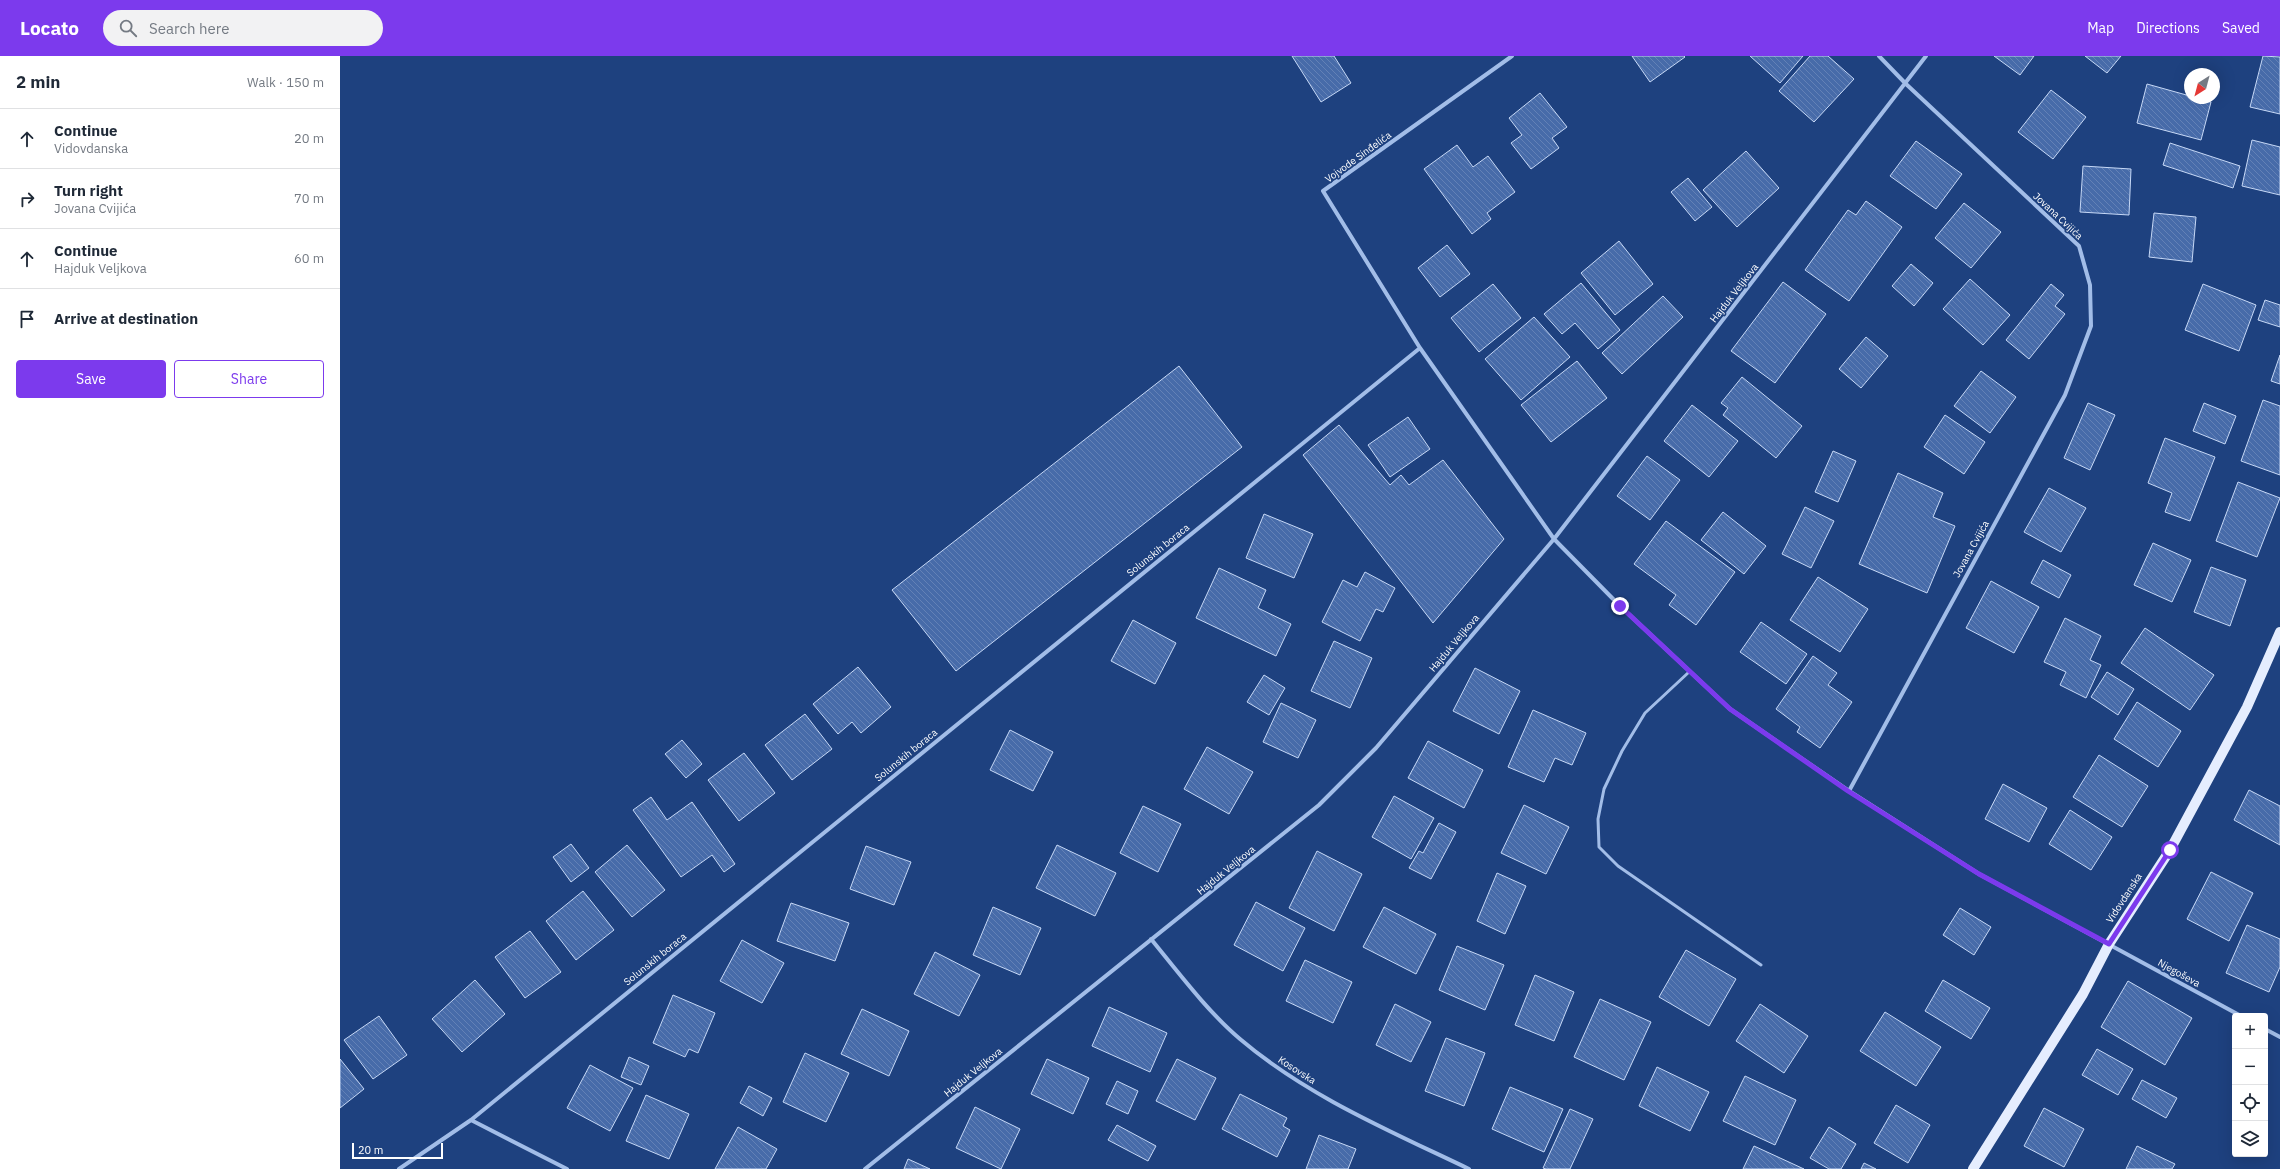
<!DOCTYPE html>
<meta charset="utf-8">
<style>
:root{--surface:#fff;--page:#f2f2f3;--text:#1f2937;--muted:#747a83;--line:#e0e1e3;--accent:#7c3aed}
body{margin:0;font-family:"IBM Plex Sans",sans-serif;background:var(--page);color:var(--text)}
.controls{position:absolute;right:12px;bottom:12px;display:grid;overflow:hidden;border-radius:4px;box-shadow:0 4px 16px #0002}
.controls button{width:36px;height:36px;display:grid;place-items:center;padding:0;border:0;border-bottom:1px solid var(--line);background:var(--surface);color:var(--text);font:20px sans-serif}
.compass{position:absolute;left:1844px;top:12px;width:36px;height:36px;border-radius:50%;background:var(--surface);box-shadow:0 4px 16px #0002;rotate:216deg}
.scale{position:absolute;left:12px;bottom:10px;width:91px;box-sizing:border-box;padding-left:4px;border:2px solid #fff;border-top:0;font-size:11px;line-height:14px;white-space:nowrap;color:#fff;-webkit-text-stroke:3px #1e417f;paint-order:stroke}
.stop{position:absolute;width:12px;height:12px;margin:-9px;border:3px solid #7c3aed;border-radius:50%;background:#fff}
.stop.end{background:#7c3aed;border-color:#fff;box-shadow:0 1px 4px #0008}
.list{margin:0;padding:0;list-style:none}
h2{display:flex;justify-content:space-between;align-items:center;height:52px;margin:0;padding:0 16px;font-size:17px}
h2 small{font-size:13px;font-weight:400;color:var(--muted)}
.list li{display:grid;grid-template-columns:26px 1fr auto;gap:12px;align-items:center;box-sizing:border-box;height:60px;padding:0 16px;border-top:1px solid var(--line)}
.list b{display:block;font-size:15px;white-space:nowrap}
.list p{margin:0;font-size:13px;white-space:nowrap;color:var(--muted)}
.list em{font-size:13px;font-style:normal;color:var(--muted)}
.actions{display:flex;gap:8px;padding:12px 16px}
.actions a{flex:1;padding:9px 0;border:1px solid var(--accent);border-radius:4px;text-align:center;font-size:14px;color:var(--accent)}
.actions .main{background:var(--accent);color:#fff}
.icon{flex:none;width:22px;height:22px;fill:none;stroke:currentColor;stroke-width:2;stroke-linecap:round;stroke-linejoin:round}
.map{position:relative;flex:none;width:1940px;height:1113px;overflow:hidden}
header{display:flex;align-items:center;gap:24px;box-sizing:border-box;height:56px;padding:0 20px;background:var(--accent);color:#fff}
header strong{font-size:19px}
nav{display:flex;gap:22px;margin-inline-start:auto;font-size:14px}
.search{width:280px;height:36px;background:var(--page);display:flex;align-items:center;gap:10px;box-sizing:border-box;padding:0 14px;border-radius:22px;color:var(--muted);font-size:15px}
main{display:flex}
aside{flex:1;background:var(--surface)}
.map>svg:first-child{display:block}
</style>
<header>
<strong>Locato</strong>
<div class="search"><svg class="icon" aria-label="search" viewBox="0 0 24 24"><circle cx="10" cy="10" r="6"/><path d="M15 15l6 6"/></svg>Search here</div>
<nav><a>Map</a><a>Directions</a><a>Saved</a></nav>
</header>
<main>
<aside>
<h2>2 min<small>Walk · 150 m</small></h2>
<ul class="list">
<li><svg class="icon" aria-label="ahead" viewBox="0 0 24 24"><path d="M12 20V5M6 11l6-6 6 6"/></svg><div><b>Continue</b><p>Vidovdanska</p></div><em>20 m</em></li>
<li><svg class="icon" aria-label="right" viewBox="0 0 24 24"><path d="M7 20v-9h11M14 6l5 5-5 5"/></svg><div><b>Turn right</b><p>Jovana Cvijića</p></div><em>70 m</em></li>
<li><svg class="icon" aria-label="ahead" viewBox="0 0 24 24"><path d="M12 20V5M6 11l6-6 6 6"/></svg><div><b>Continue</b><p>Hajduk Veljkova</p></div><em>60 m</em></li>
<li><svg class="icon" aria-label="arrive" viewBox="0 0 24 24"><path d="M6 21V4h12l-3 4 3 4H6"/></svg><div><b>Arrive at destination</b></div></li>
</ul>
<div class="actions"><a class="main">Save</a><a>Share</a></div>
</aside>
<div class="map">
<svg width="1940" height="1113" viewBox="0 0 1940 1113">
<defs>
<pattern id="building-back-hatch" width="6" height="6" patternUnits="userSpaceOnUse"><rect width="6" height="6" fill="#476ba9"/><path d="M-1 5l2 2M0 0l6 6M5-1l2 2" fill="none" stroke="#6381b6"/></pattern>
</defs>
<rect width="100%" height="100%" fill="#1e417f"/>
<path fill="url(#building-back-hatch)" stroke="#c6d8f6" d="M952,0H994L1011,27L981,46Z
M1292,0H1344L1345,1L1310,26Z
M1410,0H1463L1440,27Z
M1470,0H1488L1514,23L1474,66L1439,35Z
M1654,0H1694L1680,19Z
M1745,0H1781L1767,17Z
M1923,0L1940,1V58L1910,51Z
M1807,28L1850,40V42L1871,46L1861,84L1797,67Z
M1711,34L1746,61L1713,103L1678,76Z
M1200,37L1227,71L1212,82L1219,92L1191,113L1171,87L1182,79L1169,62Z
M1912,84L1940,91V139L1902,130Z
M1576,85L1622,118L1596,153L1550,120Z
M1830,87L1900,110L1893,132L1823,109Z
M1117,89L1133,111L1148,100L1175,136L1147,157L1151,163L1132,178L1084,113Z
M1406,95L1439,132L1397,171L1363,134Z
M1743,110L1791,113L1789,159L1740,156Z
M1348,122L1372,151L1355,165L1331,136Z
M1526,145L1562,171L1509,245L1465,214L1508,154L1516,159Z
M1624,147L1661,176L1631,212L1595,182Z
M1814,157L1856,161L1852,206L1809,201Z
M1279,185L1313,228L1275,259L1241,217Z
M1107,189L1130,218L1100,241L1078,212Z
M1571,208L1593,227L1574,250L1552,230Z
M1630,223L1670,259L1643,289L1603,253Z
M1443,226L1486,258L1435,327L1391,295Z
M1241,227L1280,274L1258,293L1235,267L1222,278L1204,258Z
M1153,228L1181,262L1139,296L1111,262Z
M1711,228L1724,239L1715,250L1725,258L1689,303L1666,284Z
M1863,228L1916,249L1899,295L1845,274Z
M1323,240L1343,261L1282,318L1262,297Z
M1925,244L1940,249V271L1918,264Z
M1194,261L1230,301L1181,344L1145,303Z
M1526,281L1548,300L1521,332L1499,313Z
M1940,299V328L1931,325Z
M1237,305L1267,342L1211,386L1181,349Z
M839,310L902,391L616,615L552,534Z
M1641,315L1676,341L1650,377L1614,350Z
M1402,321L1462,370L1436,402L1383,359L1388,352L1381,347Z
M1923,344L1940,350V419L1901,405Z
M1748,347L1775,359L1750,414L1724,402Z
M1864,347L1896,360L1885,388L1853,375Z
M1352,349L1398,385L1369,421L1324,385Z
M1605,359L1645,386L1624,418L1584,391Z
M1068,361L1090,393L1050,421L1028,389Z
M999,369L1050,429L1061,419L1069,429L1103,404L1164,483L1093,567L963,399Z
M1825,382L1875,401L1850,465L1825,456L1832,437L1808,427Z
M1493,395L1516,405L1498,446L1475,436Z
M1307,400L1340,424L1310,464L1277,440Z
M1558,417L1603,437L1593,461L1615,470L1587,537L1519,508Z
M1898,426L1940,442L1917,501L1876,485Z
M1709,432L1746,452L1721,496L1684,476Z
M1465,451L1494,465L1471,512L1442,498Z
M1383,456L1426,490L1404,518L1361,484Z
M924,458L973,478L954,522L906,502Z
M1326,465L1395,516L1356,569L1329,549L1336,539L1294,508Z
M1813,487L1851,504L1832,546L1794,529Z
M1703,504L1731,519L1719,542L1691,527Z
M1871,511L1906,524L1890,570L1854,556Z
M879,512L926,534L918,552L951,568L936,600L856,562Z
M1025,516L1055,532L1043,556L1036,553L1020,585L982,566L1003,524L1017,531Z
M1478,521L1528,553L1500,596L1450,564Z
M1651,525L1699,551L1674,597L1626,572Z
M1725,562L1761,580L1750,604L1761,609L1746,642L1720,629L1726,616L1704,606Z
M793,564L836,587L815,628L771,605Z
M1421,566L1467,598L1446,628L1400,596Z
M1805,572L1874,619L1850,654L1781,607Z
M994,585L1032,602L1010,652L971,635Z
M1473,600L1497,617L1488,629L1512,646L1480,692L1457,676L1460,671L1436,653Z
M518,611L551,651L521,677L512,666L498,678L473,648Z
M1135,612L1180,635L1159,678L1113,655Z
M1767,616L1794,633L1778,659L1751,641Z
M924,619L945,632L929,659L907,646Z
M1797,646L1841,675L1818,711L1774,683Z
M941,647L976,664L958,702L923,686Z
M1193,654L1246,677L1232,709L1215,702L1204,726L1168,711Z
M465,658L492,693L452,724L425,689Z
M670,674L713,696L693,735L650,714Z
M342,684L362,708L346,722L325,698Z
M1088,685L1143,714L1124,752L1068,722Z
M867,691L913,716L889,758L844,733Z
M404,697L435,737L399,765L368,724Z
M1759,699L1808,730L1782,771L1733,741Z
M1663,728L1707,752L1689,786L1645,763Z
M1909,734L1940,750V789L1894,764Z
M1054,740L1094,762L1071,803L1032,781Z
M311,741L327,764L352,746L395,808L384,816L372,799L341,821L293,754Z
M1184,749L1229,771L1206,818L1161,797Z
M803,750L841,768L818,816L780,797Z
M1730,754L1772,781L1751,814L1709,788Z
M1099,767L1116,776L1091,823L1069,812L1079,795L1083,797Z
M231,788L249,812L231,826L213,801Z
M287,789L325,834L292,861L255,816Z
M717,789L776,817L755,860L696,832Z
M526,790L571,806L554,849L510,833Z
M977,795L1022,818L994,875L949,852Z
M1871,816L1913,837L1889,885L1847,863Z
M1157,817L1186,830L1165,878L1137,865Z
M243,835L274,874L236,904L206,865Z
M916,846L965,872L943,915L894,889Z
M451,847L509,867L495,905L437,885Z
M653,851L701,872L680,919L633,899Z
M1044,851L1096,878L1076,918L1023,891Z
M1620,852L1651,871L1634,899L1603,879Z
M1907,869L1940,883V911L1929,936L1886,917Z
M190,875L221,916L185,942L155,901Z
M402,884L444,907L422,947L380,925Z
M1117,890L1164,909L1145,954L1099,934Z
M1346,894L1396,923L1369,970L1319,941Z
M595,896L640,919L619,960L574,938Z
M965,904L1012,926L993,967L946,945Z
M1195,919L1234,936L1214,985L1175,969Z
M135,924L165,958L122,996L92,963Z
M1603,924L1650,952L1631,983L1585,955Z
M1788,925L1852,962L1825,1009L1761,971Z
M333,939L375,957L358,997L349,993L345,1001L313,987Z
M1260,943L1311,966L1284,1024L1234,1001Z
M1055,948L1091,966L1071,1006L1036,989Z
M1420,948L1468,980L1444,1017L1396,985Z
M769,951L827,977L810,1016L752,990Z
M522,953L569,975L549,1020L501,998Z
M1545,956L1601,991L1576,1030L1520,995Z
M39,960L67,999L33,1023L4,984Z
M1106,982L1145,997L1124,1050L1085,1035Z
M1757,993L1793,1013L1778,1039L1742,1019Z
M465,997L509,1017L486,1066L443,1046Z
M289,1001L309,1010L301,1029L281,1021Z
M0,1003L24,1033L0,1052Z
M707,1003L749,1022L733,1058L691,1038Z
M837,1003L876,1022L855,1064L816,1045Z
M250,1009L293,1032L270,1075L227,1052Z
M1317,1011L1369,1036L1350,1075L1299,1050Z
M1405,1020L1456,1044L1435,1089L1383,1065Z
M1802,1024L1837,1042L1826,1062L1792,1043Z
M777,1025L798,1035L788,1058L766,1048Z
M409,1030L432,1042L423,1060L400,1047Z
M1170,1031L1223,1053L1204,1096L1152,1073Z
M900,1038L947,1062L943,1070L950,1074L937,1101L882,1073Z
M306,1039L349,1058L329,1103L286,1085Z
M1556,1049L1590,1069L1568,1107L1534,1087Z
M635,1051L680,1073L661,1113L616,1092Z
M1704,1052L1744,1073L1724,1111L1684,1090Z
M1230,1053L1253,1063L1230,1113H1206L1203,1112Z
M777,1069L816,1090L808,1105L768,1084Z
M398,1071L437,1093L426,1113H375Z
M1489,1071L1516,1088L1501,1113H1489L1470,1102Z
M979,1079L1016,1093L1008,1113H966Z
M1414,1090L1464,1113H1403Z
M1797,1090L1835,1108L1832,1113H1786Z
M568,1103L590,1113H564Z
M1524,1107L1536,1113H1521Z"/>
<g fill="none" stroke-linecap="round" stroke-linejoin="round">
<path stroke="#a2bde8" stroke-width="3" d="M1349,616L1305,657L1282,695L1264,733L1258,763L1259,791L1278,810L1421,909"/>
<path stroke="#a2bde8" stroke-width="4" d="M1172,0L983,135L1080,292L1214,483L1280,550L1390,653L1509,735
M1539,0L1566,28L1739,190L1750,229L1751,270L1725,339L1509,735L1639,818L1901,960
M811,883C838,916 868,956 900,983C967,1040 1050,1075 1129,1113
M1925,973L1940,981
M131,1064L227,1113
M59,1113L131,1064L1080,292
M525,1113L979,749L1036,692L1214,483L1586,0"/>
<path stroke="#e5edfe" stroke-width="10" d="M1633,1113L1743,938L1769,888L1830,794L1907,651L1940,576"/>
</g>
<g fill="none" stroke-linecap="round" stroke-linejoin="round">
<path stroke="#7c3aed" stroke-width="5" d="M1280,550L1390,653L1508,735L1639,818L1769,888L1830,794"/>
</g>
<g text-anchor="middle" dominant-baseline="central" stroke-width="3.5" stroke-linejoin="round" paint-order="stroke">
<g font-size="10" fill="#fff" stroke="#1e417f">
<text transform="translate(1018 101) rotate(-36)">Vojvode Sinđelića</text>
<text transform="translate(1718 160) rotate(43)">Jovana Cvijića</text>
<text transform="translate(1394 237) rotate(-52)">Hajduk Veljkova</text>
<text transform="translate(1631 493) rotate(-61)">Jovana Cvijića</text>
<text transform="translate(818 494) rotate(-39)">Solunskih boraca</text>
<text transform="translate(1114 587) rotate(-50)">Hajduk Veljkova</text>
<text transform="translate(566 699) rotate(-39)">Solunskih boraca</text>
<text transform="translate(886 814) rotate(-39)">Hajduk Veljkova</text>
<text transform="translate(1784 842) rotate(-57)">Vidovdanska</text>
<text transform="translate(315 903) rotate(-39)">Solunskih boraca</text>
<text transform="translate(1839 917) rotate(29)">Njegoševa</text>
<text transform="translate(957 1014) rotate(33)">Kosovska</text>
<text transform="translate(633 1016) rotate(-39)">Hajduk Veljkova</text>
</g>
</g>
</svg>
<div class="controls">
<button>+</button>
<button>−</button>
<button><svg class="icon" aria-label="locate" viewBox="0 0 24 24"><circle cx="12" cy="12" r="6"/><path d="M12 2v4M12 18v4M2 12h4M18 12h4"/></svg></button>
<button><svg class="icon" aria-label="layers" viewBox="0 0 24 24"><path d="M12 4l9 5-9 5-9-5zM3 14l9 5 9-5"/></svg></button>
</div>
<svg class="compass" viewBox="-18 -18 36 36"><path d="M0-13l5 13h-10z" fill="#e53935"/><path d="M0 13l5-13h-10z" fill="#747a83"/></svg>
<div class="scale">20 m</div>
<div class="stop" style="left:1830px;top:794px"></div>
<div class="stop end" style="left:1280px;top:550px"></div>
</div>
</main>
